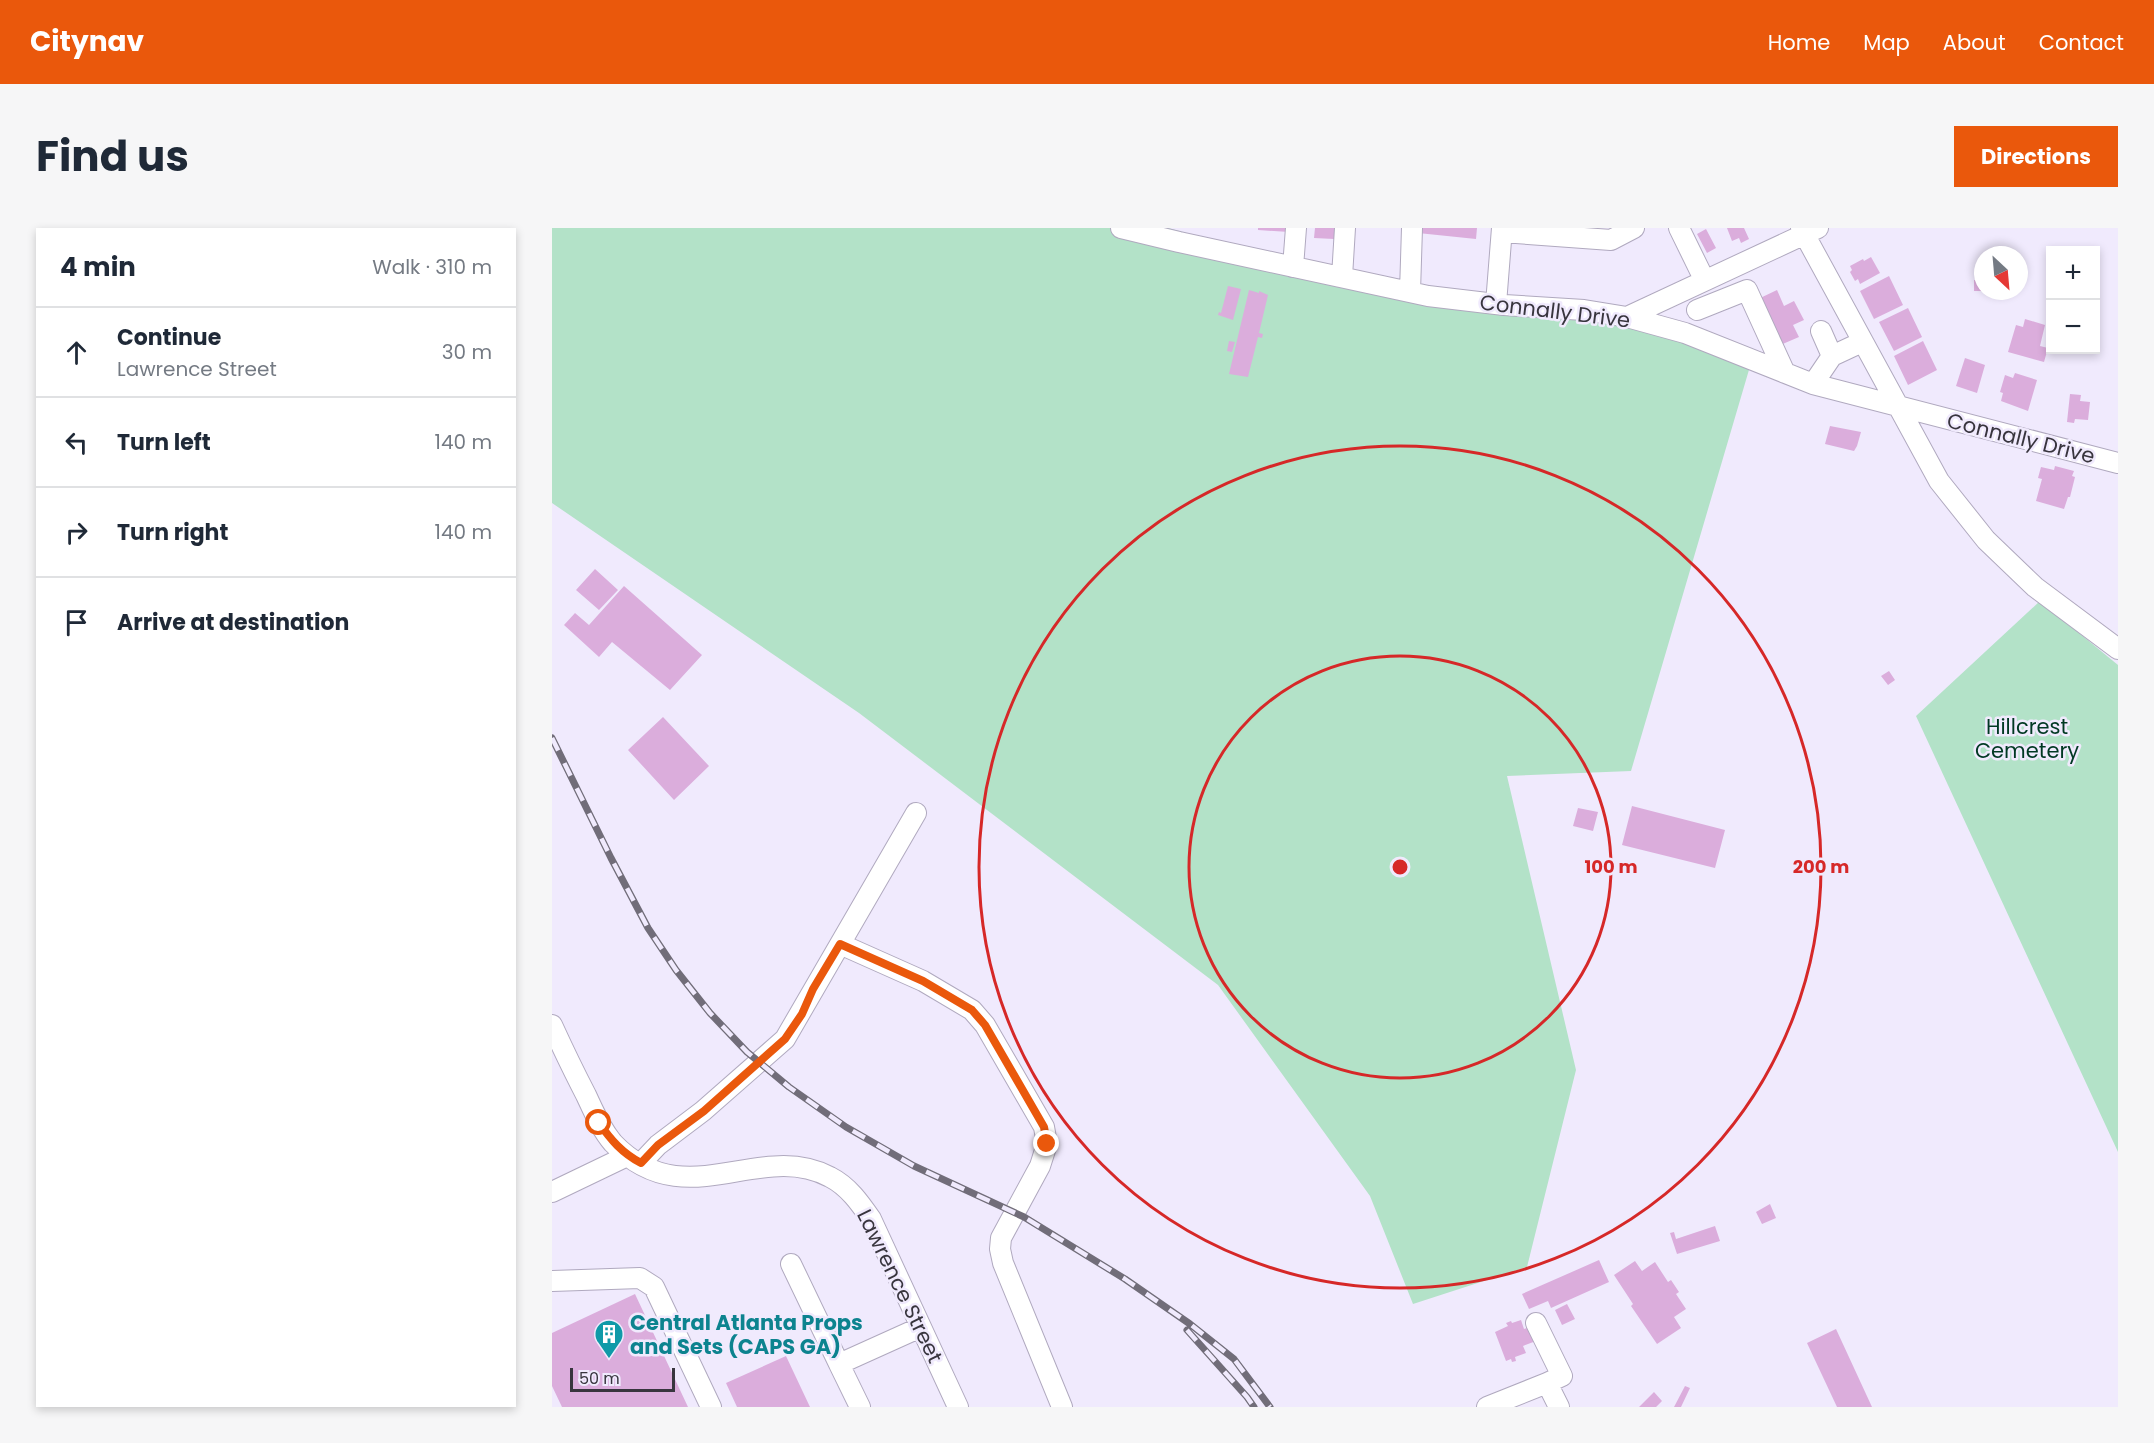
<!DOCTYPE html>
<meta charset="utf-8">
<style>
:root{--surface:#fff;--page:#f6f6f7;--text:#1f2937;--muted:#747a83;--line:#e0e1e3;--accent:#ea580c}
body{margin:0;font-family:Poppins,sans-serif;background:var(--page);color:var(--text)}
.controls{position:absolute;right:18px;top:18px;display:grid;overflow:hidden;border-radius:0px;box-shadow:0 3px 9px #0003}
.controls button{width:54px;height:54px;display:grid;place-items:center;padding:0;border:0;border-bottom:2px solid var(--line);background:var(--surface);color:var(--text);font:30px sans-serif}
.compass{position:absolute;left:1422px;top:18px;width:54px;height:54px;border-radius:50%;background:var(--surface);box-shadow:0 3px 9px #0003;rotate:154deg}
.scale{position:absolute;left:18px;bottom:15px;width:105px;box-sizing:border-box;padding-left:6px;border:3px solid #38353e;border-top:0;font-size:16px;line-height:21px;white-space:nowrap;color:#38353e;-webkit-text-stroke:4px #f0eafd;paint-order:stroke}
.stop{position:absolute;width:18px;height:18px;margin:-14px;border:4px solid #ea580c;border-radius:50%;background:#fff}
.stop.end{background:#ea580c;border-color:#fff;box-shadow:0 2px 6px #0008}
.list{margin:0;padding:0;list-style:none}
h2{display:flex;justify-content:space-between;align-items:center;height:78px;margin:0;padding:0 24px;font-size:26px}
h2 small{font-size:20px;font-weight:400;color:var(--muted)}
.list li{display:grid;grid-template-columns:39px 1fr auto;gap:18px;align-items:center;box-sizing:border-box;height:90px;padding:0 24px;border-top:2px solid var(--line)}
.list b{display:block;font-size:22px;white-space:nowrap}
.list p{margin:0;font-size:20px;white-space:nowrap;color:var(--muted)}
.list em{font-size:20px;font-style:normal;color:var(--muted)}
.icon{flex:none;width:33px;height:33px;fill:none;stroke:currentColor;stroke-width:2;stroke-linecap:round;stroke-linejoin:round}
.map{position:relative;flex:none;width:1566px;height:1179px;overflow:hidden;border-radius:0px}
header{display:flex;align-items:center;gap:36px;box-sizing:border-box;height:84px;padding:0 30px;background:var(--accent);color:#fff}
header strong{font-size:28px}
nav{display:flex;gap:33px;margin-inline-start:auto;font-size:21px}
.intro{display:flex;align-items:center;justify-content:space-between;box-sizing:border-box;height:144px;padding:0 36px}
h1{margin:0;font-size:42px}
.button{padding:15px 27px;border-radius:0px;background:var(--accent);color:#fff;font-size:21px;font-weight:700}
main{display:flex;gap:36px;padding:0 36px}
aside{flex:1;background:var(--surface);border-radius:0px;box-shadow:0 3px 9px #0003}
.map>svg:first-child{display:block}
</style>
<header>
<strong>Citynav</strong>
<nav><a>Home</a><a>Map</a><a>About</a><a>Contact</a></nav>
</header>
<div class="intro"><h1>Find us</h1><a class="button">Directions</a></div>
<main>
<aside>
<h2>4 min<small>Walk · 310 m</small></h2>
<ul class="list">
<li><svg class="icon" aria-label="ahead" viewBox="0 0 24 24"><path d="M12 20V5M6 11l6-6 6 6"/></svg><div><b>Continue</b><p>Lawrence Street</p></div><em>30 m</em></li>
<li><svg class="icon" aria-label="left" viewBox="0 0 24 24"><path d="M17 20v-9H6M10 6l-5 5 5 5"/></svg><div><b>Turn left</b></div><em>140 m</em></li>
<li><svg class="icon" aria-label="right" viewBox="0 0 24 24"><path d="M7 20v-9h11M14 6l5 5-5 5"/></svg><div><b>Turn right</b></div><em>140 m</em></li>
<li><svg class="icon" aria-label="arrive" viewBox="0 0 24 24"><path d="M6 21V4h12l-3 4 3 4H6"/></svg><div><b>Arrive at destination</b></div></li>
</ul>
</aside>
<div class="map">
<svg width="1566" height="1179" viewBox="0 0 1566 1179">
<rect width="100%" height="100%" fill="#f0eafd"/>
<path fill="#b3e2c8" d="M0,0H616L857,65L1087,84L1199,135L1079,543L955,548L1024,842L975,1039L861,1076L818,968L666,757L307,485L0,275Z
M1488,373L1566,437V924L1364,488Z"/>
<path fill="#dbaddc" d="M706,0H737V4L706,2Z
M763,0H783L782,11L762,10Z
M866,0H925L924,11L866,5Z
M1175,0H1192L1197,11L1189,15L1187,10L1180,13Z
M1154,1L1164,20L1155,25L1145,6Z
M1319,29L1328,45L1308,56L1306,51L1303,53L1298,44L1300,42L1298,38L1311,31L1312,33Z
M1337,48L1351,77L1322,91L1308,63Z
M1422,52H1431V63H1422Z
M676,58L689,61L681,92L666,87L667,84L669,85Z
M697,62L707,65V63L716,67L707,105L711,106L710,110L706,109L696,149L677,146Z
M1225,62L1232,78L1242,73L1252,92L1241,97L1247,109L1226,118L1204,72Z
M1356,80L1370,109L1342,123L1327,94Z
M1473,91L1493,97L1488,118L1496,120L1492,134L1456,124L1464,97L1471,99Z
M677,113L683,114L680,124L675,123Z
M1371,113L1385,142L1356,157L1342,128Z
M1413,130L1433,137L1425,165L1404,158Z
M1463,145L1485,152L1476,183L1449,173L1451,165L1448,164L1453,147L1461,150Z
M1518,166L1529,167L1528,173L1538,174L1536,192L1523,191L1522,195L1515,194Z
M1278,198L1309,204L1305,218L1302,223L1273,216Z
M1503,238L1522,243L1520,248L1523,249L1518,269H1516L1512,281L1484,273L1490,251L1486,250L1489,239L1502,242Z
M43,341L66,362L47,382L24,362Z
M72,358L150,427L118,462L60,414L47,429L12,397L23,385L37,397Z
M1337,443L1343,452L1336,457L1329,448Z
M111,489L157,538L122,572L76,522Z
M1080,578L1173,602L1163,640L1070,617Z
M1026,580L1046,584L1041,603L1021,598Z
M1218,976L1224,990L1210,996L1204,984Z
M1163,998L1168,1013L1125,1026L1118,1005L1122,1004L1124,1011Z
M1047,1032L1057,1054L999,1080L996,1073L977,1081L970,1066Z
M1083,1033L1090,1043L1103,1034L1116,1054L1119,1052L1127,1064L1124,1066L1134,1081L1122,1089L1129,1100L1105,1116L1079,1078L1081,1076L1062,1047Z
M83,1066L136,1179H10L0,1158V1105Z
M1015,1076L1023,1091L1010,1097L1003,1082Z
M969,1092L972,1101L978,1099L984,1113L971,1118L974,1125L963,1129L964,1133L960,1134L959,1131L954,1133L943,1104L956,1098L954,1095L959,1093L960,1095Z
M1284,1101L1320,1179H1285L1255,1115Z
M234,1128L258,1179H185L174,1155Z
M1133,1158L1138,1160L1129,1179H1122Z
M1102,1164L1110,1173L1104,1179H1087Z"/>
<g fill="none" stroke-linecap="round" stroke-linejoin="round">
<g stroke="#b0a9bf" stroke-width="22">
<path id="minor" d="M569,0L627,14L876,68L952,77L1032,82L1075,89L1133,105L1261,156L1566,235
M1127,0L1152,51
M1249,0L1387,253L1434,312L1483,359L1566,421
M950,4L1059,12L1082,0
M741,39L744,0
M790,49L793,0
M858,64L860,0
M944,76L950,0
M1145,82L1195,62L1233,145
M1075,89L1266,0
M1269,103L1280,128
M1261,156L1280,128L1310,114
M288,716L371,753L420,782L433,797L492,899L495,916L488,938L449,1010L448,1021L451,1035L510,1179
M0,797C11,821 22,844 34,867C42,884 49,901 61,915C133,990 207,911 278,949C296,958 308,975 319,991L406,1179
M89,935L106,917L151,883L233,811L364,585
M0,964L75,928
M239,1036L287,1136
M0,1053L88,1050L102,1059L159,1179
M984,1095L1010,1148L995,1155
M308,1179L287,1136L369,1099
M935,1179L995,1155L1007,1179"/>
</g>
<use href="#minor" stroke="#fff" stroke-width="20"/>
<g stroke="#716d79" stroke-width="7">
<path id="rail" d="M0,510L59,630L96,700L124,742L158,785L195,824L237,859L294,899L362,938L472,989L573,1051L638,1096L682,1131L718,1179
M635,1102L695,1169L702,1179"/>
</g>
<use href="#rail" stroke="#f0eafd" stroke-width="4.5" stroke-dasharray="14" stroke-linecap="butt"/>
</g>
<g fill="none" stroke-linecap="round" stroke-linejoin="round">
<path stroke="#ea580c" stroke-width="8" d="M47,895C59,912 70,925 89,935L106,917L152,883L233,811L250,786L261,761L288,716L371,753L420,782L433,797L492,899L495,916"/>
</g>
<g fill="none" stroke="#d62828" stroke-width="3">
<circle cx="848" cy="639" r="211"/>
<circle cx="848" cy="639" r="421"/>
</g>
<defs>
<g id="building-pin" transform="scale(1.5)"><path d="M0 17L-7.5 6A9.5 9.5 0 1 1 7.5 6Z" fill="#0f9aa8" stroke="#f0eafd"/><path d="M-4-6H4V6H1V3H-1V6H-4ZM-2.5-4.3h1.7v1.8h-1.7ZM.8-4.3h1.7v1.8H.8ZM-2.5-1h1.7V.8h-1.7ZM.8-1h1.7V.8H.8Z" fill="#fff"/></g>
</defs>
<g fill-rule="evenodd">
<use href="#building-pin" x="57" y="1106"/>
</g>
<g text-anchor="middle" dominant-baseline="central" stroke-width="5" stroke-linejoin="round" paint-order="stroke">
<g font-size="21" fill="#38353e" stroke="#f0eafd">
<text transform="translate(1003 83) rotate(7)">Connally Drive</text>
<text transform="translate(1469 210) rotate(14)">Connally Drive</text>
<text transform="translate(348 1058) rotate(64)">Lawrence Street</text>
</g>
<g font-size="21" fill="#013923" stroke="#f0eafd">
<text x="1475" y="498">Hillcrest<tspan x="1475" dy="24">Cemetery</tspan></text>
</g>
<g font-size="21" font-weight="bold" fill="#0d838f" stroke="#f0eafd" text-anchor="start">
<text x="78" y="1094">Central Atlanta Props<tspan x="78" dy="24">and Sets (CAPS GA)</tspan></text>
</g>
</g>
<circle cx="848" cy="639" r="9" fill="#d62828" stroke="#f0eafd" stroke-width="3"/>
<g font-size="18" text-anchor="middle" font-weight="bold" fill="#d62828" stroke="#f0eafd" stroke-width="5" stroke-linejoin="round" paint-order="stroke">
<text x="1059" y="645">100 m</text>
<text x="1269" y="645">200 m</text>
</g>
</svg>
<div class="controls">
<button>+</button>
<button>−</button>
</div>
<svg class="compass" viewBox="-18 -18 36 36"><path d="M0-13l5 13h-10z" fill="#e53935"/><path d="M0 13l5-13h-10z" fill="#747a83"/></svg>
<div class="scale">50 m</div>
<div class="stop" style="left:47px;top:895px"></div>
<div class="stop end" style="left:495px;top:916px"></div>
</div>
</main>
